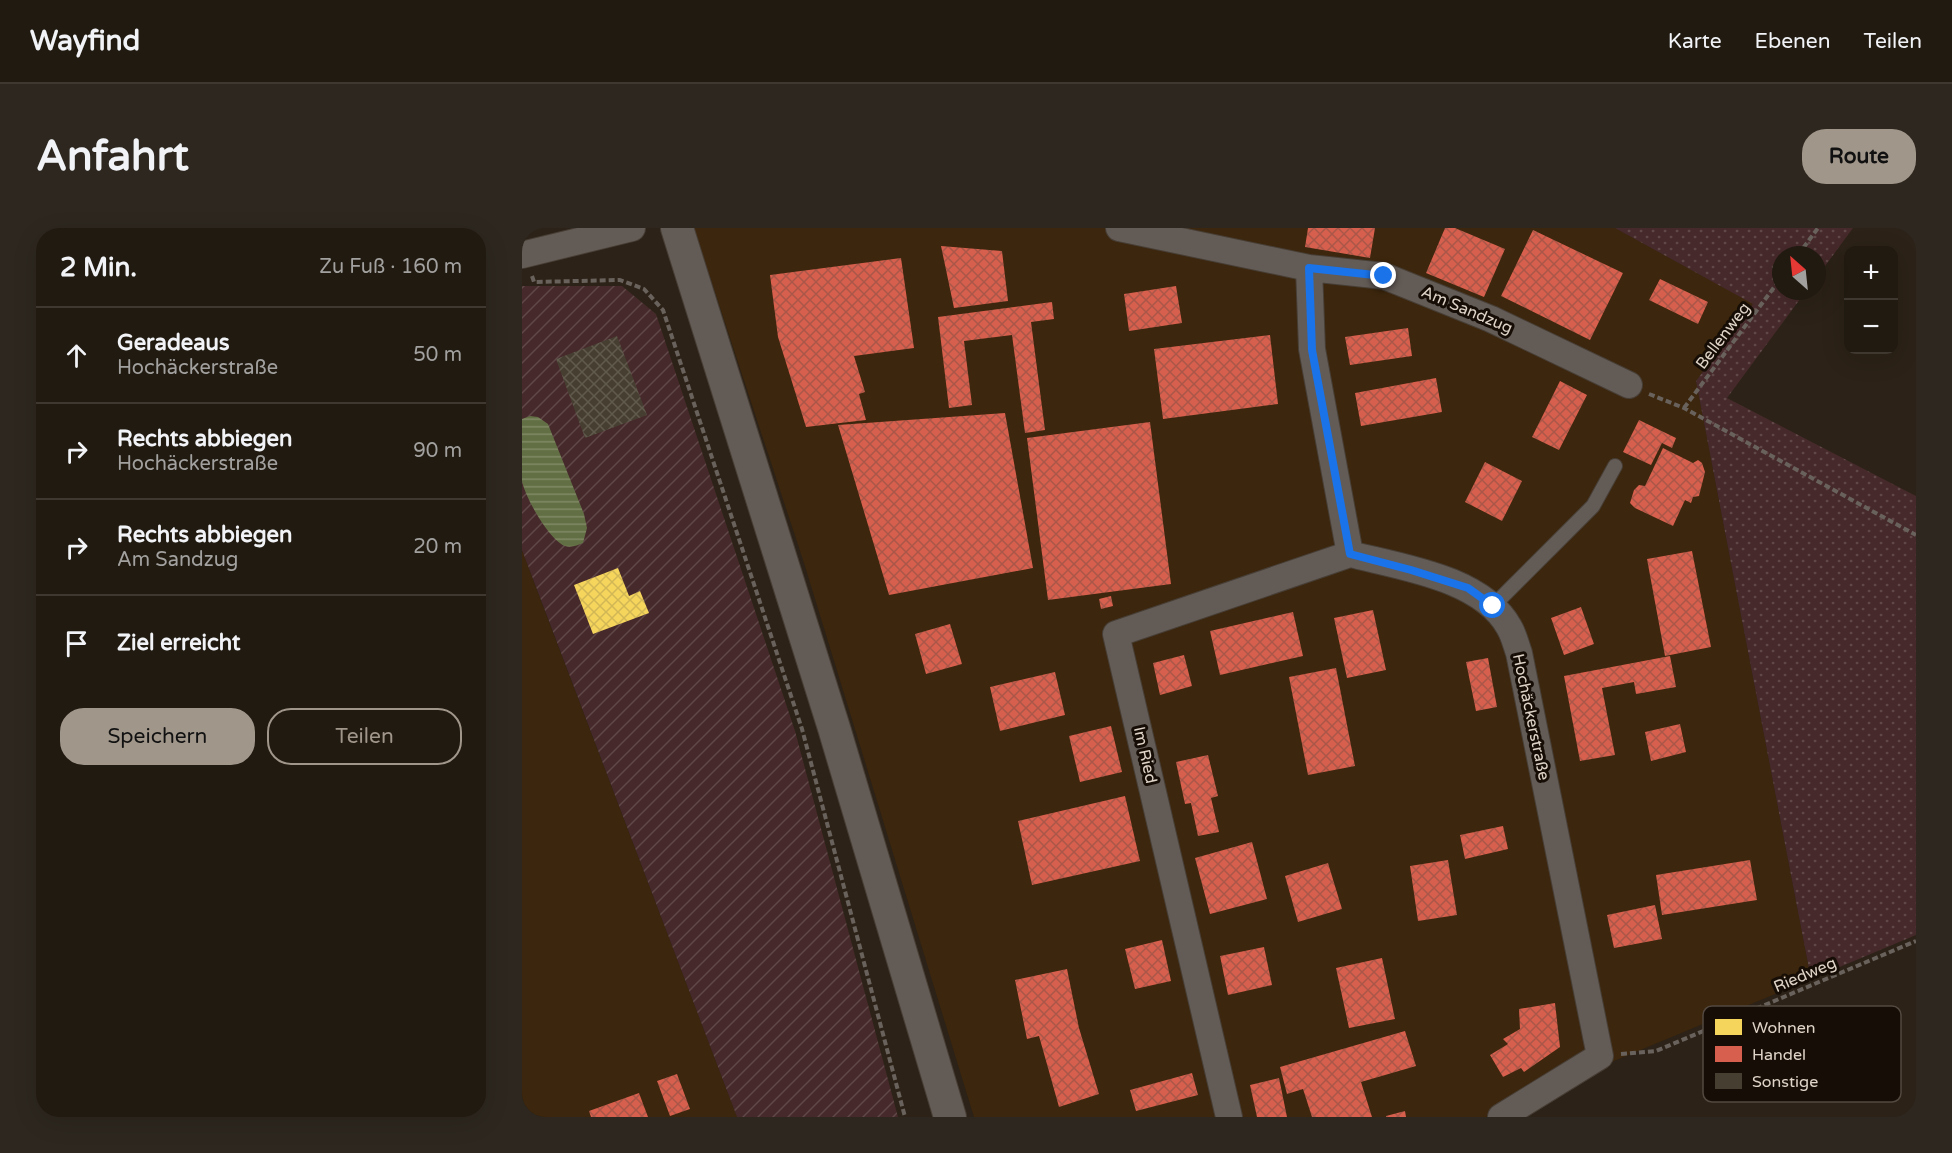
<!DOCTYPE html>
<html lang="de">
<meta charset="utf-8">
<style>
:root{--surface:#211a11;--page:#2d271f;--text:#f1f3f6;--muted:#a2a19f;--line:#3e3831;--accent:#a1968a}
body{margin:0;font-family:"Varela Round",sans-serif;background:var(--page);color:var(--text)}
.controls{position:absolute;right:18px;top:18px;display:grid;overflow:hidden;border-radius:12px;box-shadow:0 6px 24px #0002}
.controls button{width:54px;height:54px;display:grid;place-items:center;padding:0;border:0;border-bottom:2px solid var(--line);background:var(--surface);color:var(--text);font:30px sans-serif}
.compass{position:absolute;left:1250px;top:18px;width:54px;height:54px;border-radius:50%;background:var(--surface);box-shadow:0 6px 24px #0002;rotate:333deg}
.stop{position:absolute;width:18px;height:18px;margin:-14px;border:4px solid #1a73e8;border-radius:50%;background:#fff}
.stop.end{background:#1a73e8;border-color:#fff;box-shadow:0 2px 6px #0008}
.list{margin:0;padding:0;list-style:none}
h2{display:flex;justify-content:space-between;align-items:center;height:78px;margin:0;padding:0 24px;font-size:26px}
h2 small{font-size:20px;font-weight:400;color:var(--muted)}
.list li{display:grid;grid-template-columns:39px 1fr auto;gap:18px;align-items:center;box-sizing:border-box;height:96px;padding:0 24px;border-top:2px solid var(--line)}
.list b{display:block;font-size:22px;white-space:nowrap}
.list p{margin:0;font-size:20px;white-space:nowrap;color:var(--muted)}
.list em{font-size:20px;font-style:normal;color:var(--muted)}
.actions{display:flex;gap:12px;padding:18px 24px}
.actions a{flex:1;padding:14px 0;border:2px solid var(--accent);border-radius:24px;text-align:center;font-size:21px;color:var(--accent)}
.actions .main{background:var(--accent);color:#111}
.icon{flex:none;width:33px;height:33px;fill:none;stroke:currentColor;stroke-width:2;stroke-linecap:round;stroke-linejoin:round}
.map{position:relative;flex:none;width:1394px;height:889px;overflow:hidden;border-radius:24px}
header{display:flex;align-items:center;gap:36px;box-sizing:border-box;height:84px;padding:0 30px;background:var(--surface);border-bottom:2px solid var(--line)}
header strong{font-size:28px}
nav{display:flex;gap:33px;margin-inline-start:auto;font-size:21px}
.intro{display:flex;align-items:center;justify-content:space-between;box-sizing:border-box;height:144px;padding:0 36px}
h1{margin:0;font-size:42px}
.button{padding:15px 27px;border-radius:24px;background:var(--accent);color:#111;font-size:21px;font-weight:700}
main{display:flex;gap:36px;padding:0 36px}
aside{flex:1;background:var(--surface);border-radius:24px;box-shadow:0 6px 24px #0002}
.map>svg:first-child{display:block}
</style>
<header>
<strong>Wayfind</strong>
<nav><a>Karte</a><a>Ebenen</a><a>Teilen</a></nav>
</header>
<div class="intro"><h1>Anfahrt</h1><a class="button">Route</a></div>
<main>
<aside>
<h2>2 Min.<small>Zu Fuß · 160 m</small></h2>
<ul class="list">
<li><svg class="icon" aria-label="ahead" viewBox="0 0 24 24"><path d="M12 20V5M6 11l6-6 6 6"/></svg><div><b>Geradeaus</b><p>Hochäckerstraße</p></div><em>50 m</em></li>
<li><svg class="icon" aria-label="right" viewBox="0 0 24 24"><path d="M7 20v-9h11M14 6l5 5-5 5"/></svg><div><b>Rechts abbiegen</b><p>Hochäckerstraße</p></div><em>90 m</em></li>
<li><svg class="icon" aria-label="right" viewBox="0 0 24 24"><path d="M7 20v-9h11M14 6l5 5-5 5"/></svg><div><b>Rechts abbiegen</b><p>Am Sandzug</p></div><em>20 m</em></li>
<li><svg class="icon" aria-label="arrive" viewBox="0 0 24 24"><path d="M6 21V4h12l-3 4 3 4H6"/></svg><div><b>Ziel erreicht</b></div></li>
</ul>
<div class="actions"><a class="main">Speichern</a><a>Teilen</a></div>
</aside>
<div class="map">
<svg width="1394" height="889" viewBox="0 0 1394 889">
<defs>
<pattern id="grass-dots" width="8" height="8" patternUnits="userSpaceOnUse" patternTransform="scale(1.5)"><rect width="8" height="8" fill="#46292b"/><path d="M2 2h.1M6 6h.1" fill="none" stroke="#604748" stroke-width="1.8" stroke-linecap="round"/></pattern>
<pattern id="garden-furrows" width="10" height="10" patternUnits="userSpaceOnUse" patternTransform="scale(1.5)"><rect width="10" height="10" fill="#46292b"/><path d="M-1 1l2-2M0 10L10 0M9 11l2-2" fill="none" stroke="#604748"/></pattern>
<pattern id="water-rules" width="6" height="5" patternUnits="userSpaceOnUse" patternTransform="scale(1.5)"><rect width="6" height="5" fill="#626f44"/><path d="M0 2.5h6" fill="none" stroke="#808966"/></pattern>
<pattern id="homes-cross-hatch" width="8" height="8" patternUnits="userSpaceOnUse" patternTransform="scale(1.5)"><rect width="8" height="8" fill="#f6d55c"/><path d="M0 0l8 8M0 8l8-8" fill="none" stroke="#d2b756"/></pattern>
<pattern id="shops-cross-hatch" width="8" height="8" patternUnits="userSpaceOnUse" patternTransform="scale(1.5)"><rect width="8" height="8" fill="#d6604d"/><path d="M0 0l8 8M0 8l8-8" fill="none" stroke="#aa5648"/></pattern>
<pattern id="building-cross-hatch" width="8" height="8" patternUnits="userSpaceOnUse" patternTransform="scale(1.5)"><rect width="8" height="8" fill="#463f31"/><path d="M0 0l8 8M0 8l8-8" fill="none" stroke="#605a4d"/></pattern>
</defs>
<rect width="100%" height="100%" fill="#2c2217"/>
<path fill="#3c260d" d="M172,0H1093L1232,76L1174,153L1289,751L1092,833L1001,889H452L282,335Z
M0,322L19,373L215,889H0Z"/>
<path fill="url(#grass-dots)" d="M1093,0H1331L1295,49V27H1259V63H1284L1205,170L1394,268V707L1289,751L1174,153L1231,76Z"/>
<path fill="url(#garden-furrows)" d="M0,58H100L134,86L273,503L376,889H215L0,322Z"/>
<path fill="url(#water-rules)" d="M8,188L16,189L26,196L62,286L65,300L61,315C56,317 49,320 43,318C27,312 3,269 0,253C0,233 0,211 0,191Z"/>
<path fill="url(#homes-cross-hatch)" d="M96,340L107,368L118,363L127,385L71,406L52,357Z"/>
<path fill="url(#shops-cross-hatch)" d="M786,0H853L848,30L783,19Z
M923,0H933L983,21L962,69L904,45Z
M1011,2L1101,45L1068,112L979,68Z
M419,18L480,23L486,73L432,80Z
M379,30L392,120L332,128L343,164L337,166L344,192L284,199L256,109L248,47Z
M1138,51L1186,74L1176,96L1127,72Z
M654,58L660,95L607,103L602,66Z
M530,74L532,91L509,94L523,202L503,205L490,107L442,113L450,177L427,180L416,89Z
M886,100L890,128L828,137L823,109Z
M748,107L756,176L641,191L632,121Z
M914,150L920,184L839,198L833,165Z
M1038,153L1065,167L1037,222L1010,209Z
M483,185L511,340L367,367L316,197Z
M1117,192L1154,210L1150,220L1140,215L1129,237L1101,224Z
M628,194L649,356L526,372L505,210Z
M1141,220L1171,235L1176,232L1180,235L1183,244L1177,268L1171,269L1169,275L1163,272L1151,298L1113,280L1108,275L1112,262L1117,257L1123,258Z
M963,234L1000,253L980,293L943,274Z
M1170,323L1189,419L1143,428L1125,331Z
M589,368L591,378L579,381L577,371Z
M1059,379L1072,416L1042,427L1029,390Z
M851,382L864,442L825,450L812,390Z
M771,384L781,428L698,447L688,403Z
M428,396L440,436L404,446L393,406Z
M662,427L670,458L638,467L631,435Z
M1148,428L1154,459L1114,466L1112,454L1080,460L1093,527L1058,533L1042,448Z
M966,430L975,479L954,483L944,434Z
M814,440L833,538L786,547L767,449Z
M533,444L543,487L478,503L468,459Z
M1158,496L1164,524L1129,533L1123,504Z
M589,498L600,544L558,554L547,508Z
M686,527L696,568L689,570L697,604L676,608L669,575L663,576L654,534Z
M603,568L618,633L510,657L496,593Z
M981,598L986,621L943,631L938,607Z
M730,614L745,671L688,686L673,630Z
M926,632L935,687L896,693L888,638Z
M1228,632L1235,672L1140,687L1134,647Z
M806,635L820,681L776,694L763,648Z
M1133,677L1140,711L1092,720L1085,687Z
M640,712L649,753L613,761L603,721Z
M742,719L750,757L706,767L698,728Z
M860,730L873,791L827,800L814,740Z
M545,741L557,800L577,866L537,879L517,808L505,811L493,752Z
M1033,775L1038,819L1002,844L999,840L981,849L968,827L986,816L981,811L998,801L997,781Z
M883,803L894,838L839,854L850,889H790L781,861L765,866L758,839Z
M670,845L676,867L614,883L608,862Z
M155,846L168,881L148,888L135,853Z
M757,850L765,889H735L728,857Z
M117,865L126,889H69L67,883Z
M883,883L884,889H864V888Z"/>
<path fill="url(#building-cross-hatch)" d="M95,108L125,187L63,210L34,131Z"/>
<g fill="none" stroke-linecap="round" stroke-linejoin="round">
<g stroke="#473e35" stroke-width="16">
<path id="service" d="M971,378L1071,278L1093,238"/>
</g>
<g stroke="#473e35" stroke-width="28">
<path id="minor" d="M597,0L787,40L862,48L969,91L1107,157
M0,27L110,0
M787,40L790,121L828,326C879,339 960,350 987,399C992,407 994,417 997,425L1078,828L979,889
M707,889L594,406L828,326"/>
</g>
<g stroke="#473e35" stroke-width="34">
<path id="tertiary" d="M155,0L312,500L428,889"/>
</g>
<path stroke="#69625c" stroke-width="4" stroke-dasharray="6 3" stroke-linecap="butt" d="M1276,27L1296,0
M10,48L12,54L98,52L122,61L141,82L280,501L383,889
M1127,166L1162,180L1394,307
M1162,180L1259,50
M1099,826L1134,823L1394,713"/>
<use href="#service" stroke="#635b56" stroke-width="14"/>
<use href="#minor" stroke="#635b56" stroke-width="26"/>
<use href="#tertiary" stroke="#635b56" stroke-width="32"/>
</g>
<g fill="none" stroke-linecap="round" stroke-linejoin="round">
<path stroke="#1a73e8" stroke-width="8" d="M862,48L787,40L790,122L828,326L889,342L946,360L971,378"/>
</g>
<g text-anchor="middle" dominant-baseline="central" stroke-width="6" stroke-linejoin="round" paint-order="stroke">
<g font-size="16" fill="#e0d4c8" stroke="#160e06">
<text transform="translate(945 82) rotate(23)">Am Sandzug</text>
<text transform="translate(1201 108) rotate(-53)">Bellenweg</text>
<text transform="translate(1009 489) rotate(78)">Hochäckerstraße</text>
<text transform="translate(623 527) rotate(77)">Im Ried</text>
<text transform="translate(1283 747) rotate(-23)">Riedweg</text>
</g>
</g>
<rect x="1181" y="778" width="198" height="96" rx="9" fill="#160e06" stroke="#534940" stroke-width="1.5"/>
<rect x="1193" y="791" width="27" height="16" fill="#f6d55c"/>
<rect x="1193" y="818" width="27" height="16" fill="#d6604d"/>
<rect x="1193" y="845" width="27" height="16" fill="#463f31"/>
<g font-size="16" fill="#e0d4c8">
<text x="1230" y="805">Wohnen</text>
<text x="1230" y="832">Handel</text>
<text x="1230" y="859">Sonstige</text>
</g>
</svg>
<div class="controls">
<button>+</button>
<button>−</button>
</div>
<svg class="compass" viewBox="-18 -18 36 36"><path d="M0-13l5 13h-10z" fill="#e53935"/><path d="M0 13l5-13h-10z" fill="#a2a19f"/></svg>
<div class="stop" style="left:971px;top:378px"></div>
<div class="stop end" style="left:862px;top:48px"></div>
</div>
</main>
